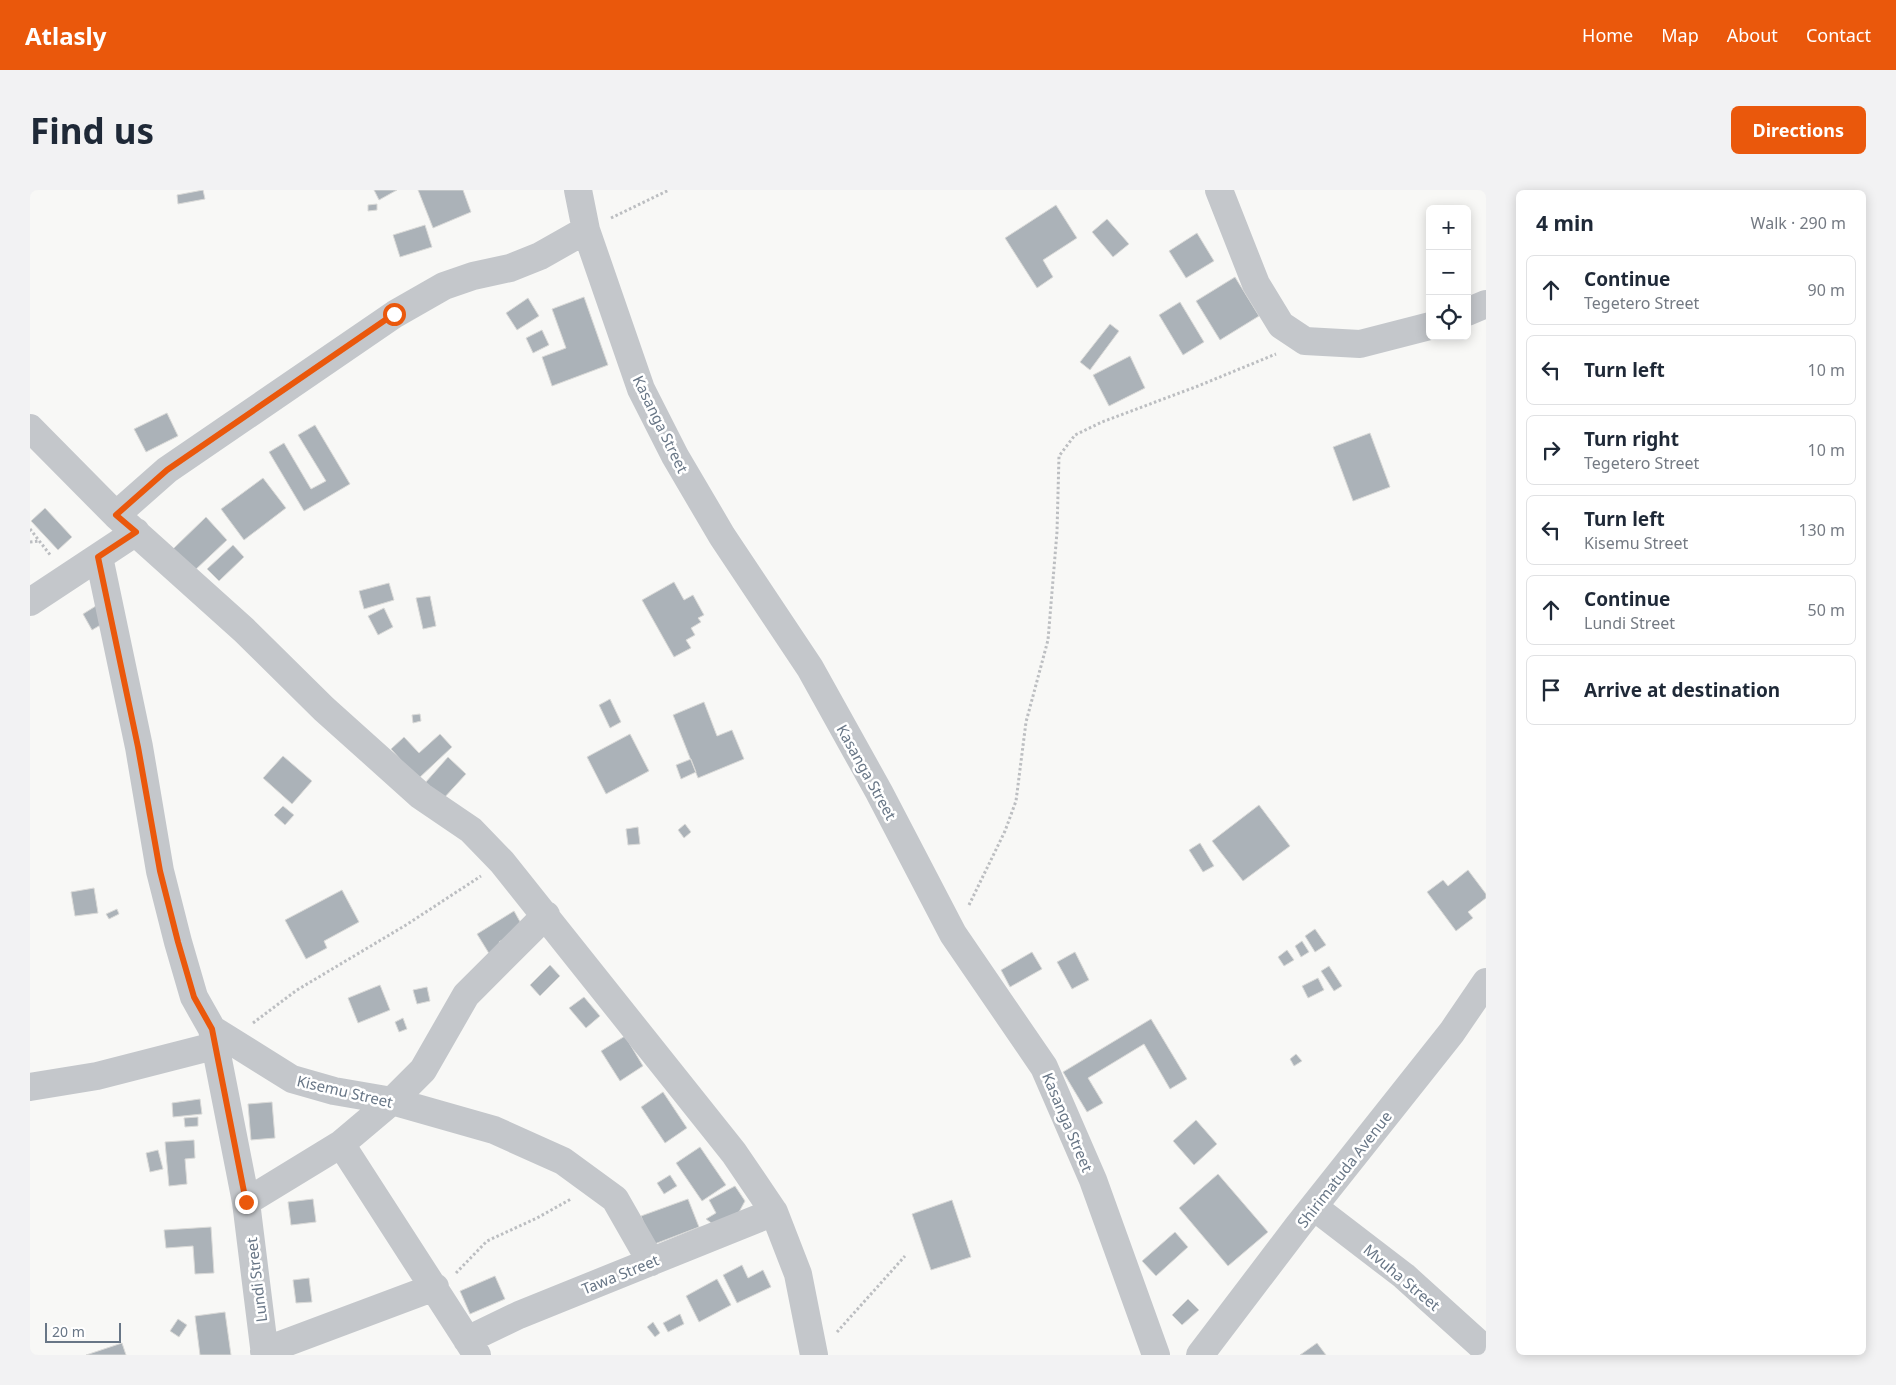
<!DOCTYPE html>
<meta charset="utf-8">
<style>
:root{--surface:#fff;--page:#f2f2f3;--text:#1f2937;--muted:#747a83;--line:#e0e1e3;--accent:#ea580c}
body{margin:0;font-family:"Noto Sans",sans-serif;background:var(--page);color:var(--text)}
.controls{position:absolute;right:15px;top:15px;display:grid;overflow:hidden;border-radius:8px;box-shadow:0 2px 12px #0003}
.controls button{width:45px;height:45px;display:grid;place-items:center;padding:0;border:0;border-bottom:1px solid var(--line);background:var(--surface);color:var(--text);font:25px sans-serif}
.scale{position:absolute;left:15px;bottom:12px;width:76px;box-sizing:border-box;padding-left:5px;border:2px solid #687686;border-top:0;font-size:14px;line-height:18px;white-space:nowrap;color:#687686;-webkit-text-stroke:4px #fff;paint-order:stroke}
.stop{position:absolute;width:15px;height:15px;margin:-11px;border:4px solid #ea580c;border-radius:50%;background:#fff}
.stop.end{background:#ea580c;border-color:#fff;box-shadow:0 1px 5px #0008}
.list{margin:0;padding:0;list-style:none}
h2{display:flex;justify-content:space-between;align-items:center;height:65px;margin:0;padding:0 20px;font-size:21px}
h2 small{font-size:16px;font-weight:400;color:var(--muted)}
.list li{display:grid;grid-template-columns:32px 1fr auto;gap:15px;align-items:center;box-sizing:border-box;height:70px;margin:0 10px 10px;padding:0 10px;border:1px solid var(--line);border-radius:8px}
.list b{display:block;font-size:19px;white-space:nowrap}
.list p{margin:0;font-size:16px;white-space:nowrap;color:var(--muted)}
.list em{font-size:16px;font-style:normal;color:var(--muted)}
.icon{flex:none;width:28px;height:28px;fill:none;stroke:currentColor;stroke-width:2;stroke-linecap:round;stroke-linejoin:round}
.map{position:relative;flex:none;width:1456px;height:1165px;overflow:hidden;border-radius:8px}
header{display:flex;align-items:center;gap:30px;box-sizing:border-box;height:70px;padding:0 25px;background:var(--accent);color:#fff}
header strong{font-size:24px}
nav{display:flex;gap:28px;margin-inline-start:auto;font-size:18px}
.intro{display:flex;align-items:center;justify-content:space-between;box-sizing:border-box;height:120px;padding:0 30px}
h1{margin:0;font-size:35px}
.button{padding:12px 22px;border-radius:8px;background:var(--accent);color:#fff;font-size:18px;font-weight:700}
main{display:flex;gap:30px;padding:0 30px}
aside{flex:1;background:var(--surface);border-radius:8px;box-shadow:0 2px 12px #0003}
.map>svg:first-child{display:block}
</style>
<header>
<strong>Atlasly</strong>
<nav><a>Home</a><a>Map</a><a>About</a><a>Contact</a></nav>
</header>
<div class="intro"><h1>Find us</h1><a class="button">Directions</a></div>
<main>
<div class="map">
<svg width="1456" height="1165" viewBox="0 0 1456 1165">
<rect width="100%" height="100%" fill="#f8f8f6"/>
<path fill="#abb2b8" stroke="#dadad8" d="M173,0L175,9L148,14L147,5Z
M344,0H367L349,10Z
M388,0H433L441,22L403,38Z
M347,14V20L338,21V15Z
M1026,15L1047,48L1013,70L1023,87L1007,98L975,48Z
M1077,29L1099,54L1083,67L1062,42Z
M395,35L402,57L370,67L363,45Z
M1167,43L1184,71L1156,88L1139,61Z
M1205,87L1229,126L1190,150L1166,111Z
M554,107L578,175L522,196L512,167L536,158L522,119Z
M498,108L509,126L487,140L476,123Z
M1150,112L1174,152L1153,165L1129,125Z
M1080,134L1089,141L1060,180L1050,172Z
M512,140L519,155L503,163L496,148Z
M1100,166L1115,198L1079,216L1063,185Z
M137,223L148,246L116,262L104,239Z
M285,235L320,294L274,321L239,262L254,253L281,299L296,291L268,245Z
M1340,243L1360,297L1323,311L1303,257Z
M233,288L256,318L214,350L191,319Z
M15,318L42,347L28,360L1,331Z
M176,327L197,350L164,381L143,359Z
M203,355L214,367L189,391L177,379Z
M644,392L654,410L663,405L674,425L668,428L671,432L661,438L665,445L656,450L661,458L644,467L612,410Z
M359,393L364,410L334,419L329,401Z
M400,406L406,436L393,439L386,408Z
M69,414L79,430L62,440L53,424Z
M354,418L363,437L348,445L338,426Z
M580,509L591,532L580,538L569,515Z
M674,512L687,546L702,540L714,569L668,588L643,525Z
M390,524L391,531L383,533L382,525Z
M410,544L422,557L388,589L361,559L374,547L389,563Z
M600,544L619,581L576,604L557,567Z
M253,566L282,591L262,614L233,588Z
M418,567L436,584L413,609L395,593Z
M661,569L666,582L651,589L646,575Z
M1229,615L1260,656L1213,691L1182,651Z
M253,616L264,625L255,635L244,625Z
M655,634L661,642L654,648L648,640Z
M608,637L610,654L598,655L596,639Z
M1170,653L1184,676L1173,682L1159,660Z
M1438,680L1456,704V708L1438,722L1443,728L1426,741L1397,702L1413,690L1418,696Z
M64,698L68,723L45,726L41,702Z
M312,700L329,732L294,751L297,758L276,769L255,730Z
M87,719L89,724L79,729L76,724Z
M484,721L493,737L469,752L473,758L460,765L447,744Z
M1285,739L1296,755L1285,762L1275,746Z
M1272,751L1279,762L1271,767L1265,756Z
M1257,760L1264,770L1254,776L1248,767Z
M1002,762L1012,779L980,797L971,780Z
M1045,762L1059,790L1042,799L1027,772Z
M520,775L530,786L510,806L500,795Z
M1299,776L1312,796L1304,801L1291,781Z
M1288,788L1294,800L1278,808L1272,796Z
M350,795L360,820L328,833L318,808Z
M397,797L400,811L387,814L383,800Z
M554,807L570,826L556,838L539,818Z
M373,828L377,839L369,842L365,832Z
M1121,829L1157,889L1140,899L1114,854L1058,888L1073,913L1057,922L1033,882Z
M595,846L613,876L590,891L571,861Z
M1266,864L1272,871L1264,876L1260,869Z
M633,902L657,938L635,953L611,917Z
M170,909L172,924L143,927L142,913Z
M242,912L245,948L221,950L218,914Z
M168,927V936L155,937L154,928Z
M1166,930L1187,954L1164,975L1143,951Z
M164,950L165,968L155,969L157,994L139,996L135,952Z
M670,957L696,995L672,1011L646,973Z
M128,960L133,979L120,982L116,963Z
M1188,984L1238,1042L1198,1076L1149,1018Z
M640,985L647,996L634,1004L627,993Z
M705,996L715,1011L709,1022L684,1035L676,1029L686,1023L679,1010Z
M283,1009L286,1032L261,1035L258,1012Z
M658,1009L669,1037L622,1055L611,1026Z
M922,1010L941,1067L901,1080L882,1024Z
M181,1037L184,1083L165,1084L163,1056L136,1058L134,1040Z
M1145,1042L1158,1057L1126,1086L1112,1071Z
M712,1075L718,1088L733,1080L741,1097L707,1113L693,1085Z
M465,1086L475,1109L440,1124L430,1101Z
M279,1088L282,1112L266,1113L263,1090Z
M687,1089L701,1115L669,1132L656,1106Z
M1158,1109L1169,1120L1152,1135L1142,1125Z
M195,1122L201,1165H170L165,1126Z
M650,1124L654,1134L638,1142L633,1133Z
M148,1129L157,1135L149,1147L140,1141Z
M623,1132L630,1143L625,1147L617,1137Z
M92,1153L96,1165H56Z
M1287,1153L1296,1165H1270Z"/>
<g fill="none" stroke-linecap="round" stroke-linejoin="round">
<path stroke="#bcbec1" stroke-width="3" stroke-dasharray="2.5 2.5" stroke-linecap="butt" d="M581,28L639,0
M0,339L21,366
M0,352L9,351
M939,715L975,641L986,611L996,532L1018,450L1027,342L1029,266L1045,245L1072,232L1168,196L1246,164
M223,833L267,800L376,735L451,686
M426,1083L457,1051L507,1028L541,1009
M807,1142L875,1066"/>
<path stroke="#c4c7cb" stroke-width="28" d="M548,0L556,40L611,199L645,266L692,346L780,478L849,602L923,744L1014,877L1063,990L1126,1165
M1189,0L1226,94L1251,135L1275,151L1330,154L1400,136
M1437,122L1456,114
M0,238L86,325L214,440L294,519L391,606L441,640L472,672L704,963L744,1022L768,1084L784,1165
M86,325L137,280L365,124L414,96L443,86L480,78L510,66L556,40
M69,367L109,557L130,681L148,752L164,807L182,839L262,889L304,901L362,911L464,940L533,971L585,1009L621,1072
M0,412L106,342
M182,839L216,1012L235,1165
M0,897L67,886L184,856
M311,954L447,1165
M216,1012L311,954L362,911L393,880L436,805L516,725
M1284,1017L1374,1086L1456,1160
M437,1150L489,1125L744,1022
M234,1161L405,1097
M1170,1165L1268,1036L1422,842L1456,792"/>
</g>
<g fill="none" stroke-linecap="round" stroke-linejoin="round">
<path stroke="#ea580c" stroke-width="6" d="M216,1012L182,839L164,807L148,752L130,681L108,557L68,367L106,342L86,325L137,280L364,124"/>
</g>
<g text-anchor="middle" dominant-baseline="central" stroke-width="5" stroke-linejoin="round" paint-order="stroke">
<g font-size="15" fill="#687686" stroke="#fff">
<text transform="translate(631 234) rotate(64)">Kasanga Street</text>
<text transform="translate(837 582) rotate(61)">Kasanga Street</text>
<text transform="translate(315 901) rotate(13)">Kisemu Street</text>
<text transform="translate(1038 932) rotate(67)">Kasanga Street</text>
<text transform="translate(1314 979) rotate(-52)">Shirimatuda Avenue</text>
<text transform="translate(590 1084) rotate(-22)">Tawa Street</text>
<text transform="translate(1372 1087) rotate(40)">Mvuha Street</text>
<text transform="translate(226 1090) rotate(-97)">Lundi Street</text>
</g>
</g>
</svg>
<div class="controls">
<button>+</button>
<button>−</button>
<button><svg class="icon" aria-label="locate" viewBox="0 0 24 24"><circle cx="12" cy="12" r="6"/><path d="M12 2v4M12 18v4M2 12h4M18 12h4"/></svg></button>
</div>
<div class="scale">20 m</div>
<div class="stop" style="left:364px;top:124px"></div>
<div class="stop end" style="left:216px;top:1012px"></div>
</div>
<aside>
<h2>4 min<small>Walk · 290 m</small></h2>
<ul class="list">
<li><svg class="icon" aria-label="ahead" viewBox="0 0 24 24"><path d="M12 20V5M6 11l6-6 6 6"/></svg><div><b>Continue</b><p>Tegetero Street</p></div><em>90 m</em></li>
<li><svg class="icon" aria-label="left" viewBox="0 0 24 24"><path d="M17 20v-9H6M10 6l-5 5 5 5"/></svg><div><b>Turn left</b></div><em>10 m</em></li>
<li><svg class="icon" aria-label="right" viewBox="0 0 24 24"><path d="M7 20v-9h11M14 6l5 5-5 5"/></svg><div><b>Turn right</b><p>Tegetero Street</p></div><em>10 m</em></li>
<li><svg class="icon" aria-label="left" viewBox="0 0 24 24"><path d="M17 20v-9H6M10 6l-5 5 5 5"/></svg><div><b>Turn left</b><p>Kisemu Street</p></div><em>130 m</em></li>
<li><svg class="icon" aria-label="ahead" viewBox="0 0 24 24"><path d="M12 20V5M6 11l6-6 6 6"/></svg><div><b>Continue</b><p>Lundi Street</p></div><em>50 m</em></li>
<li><svg class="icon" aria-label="arrive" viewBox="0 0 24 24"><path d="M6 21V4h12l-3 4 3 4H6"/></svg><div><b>Arrive at destination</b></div></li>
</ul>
</aside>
</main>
